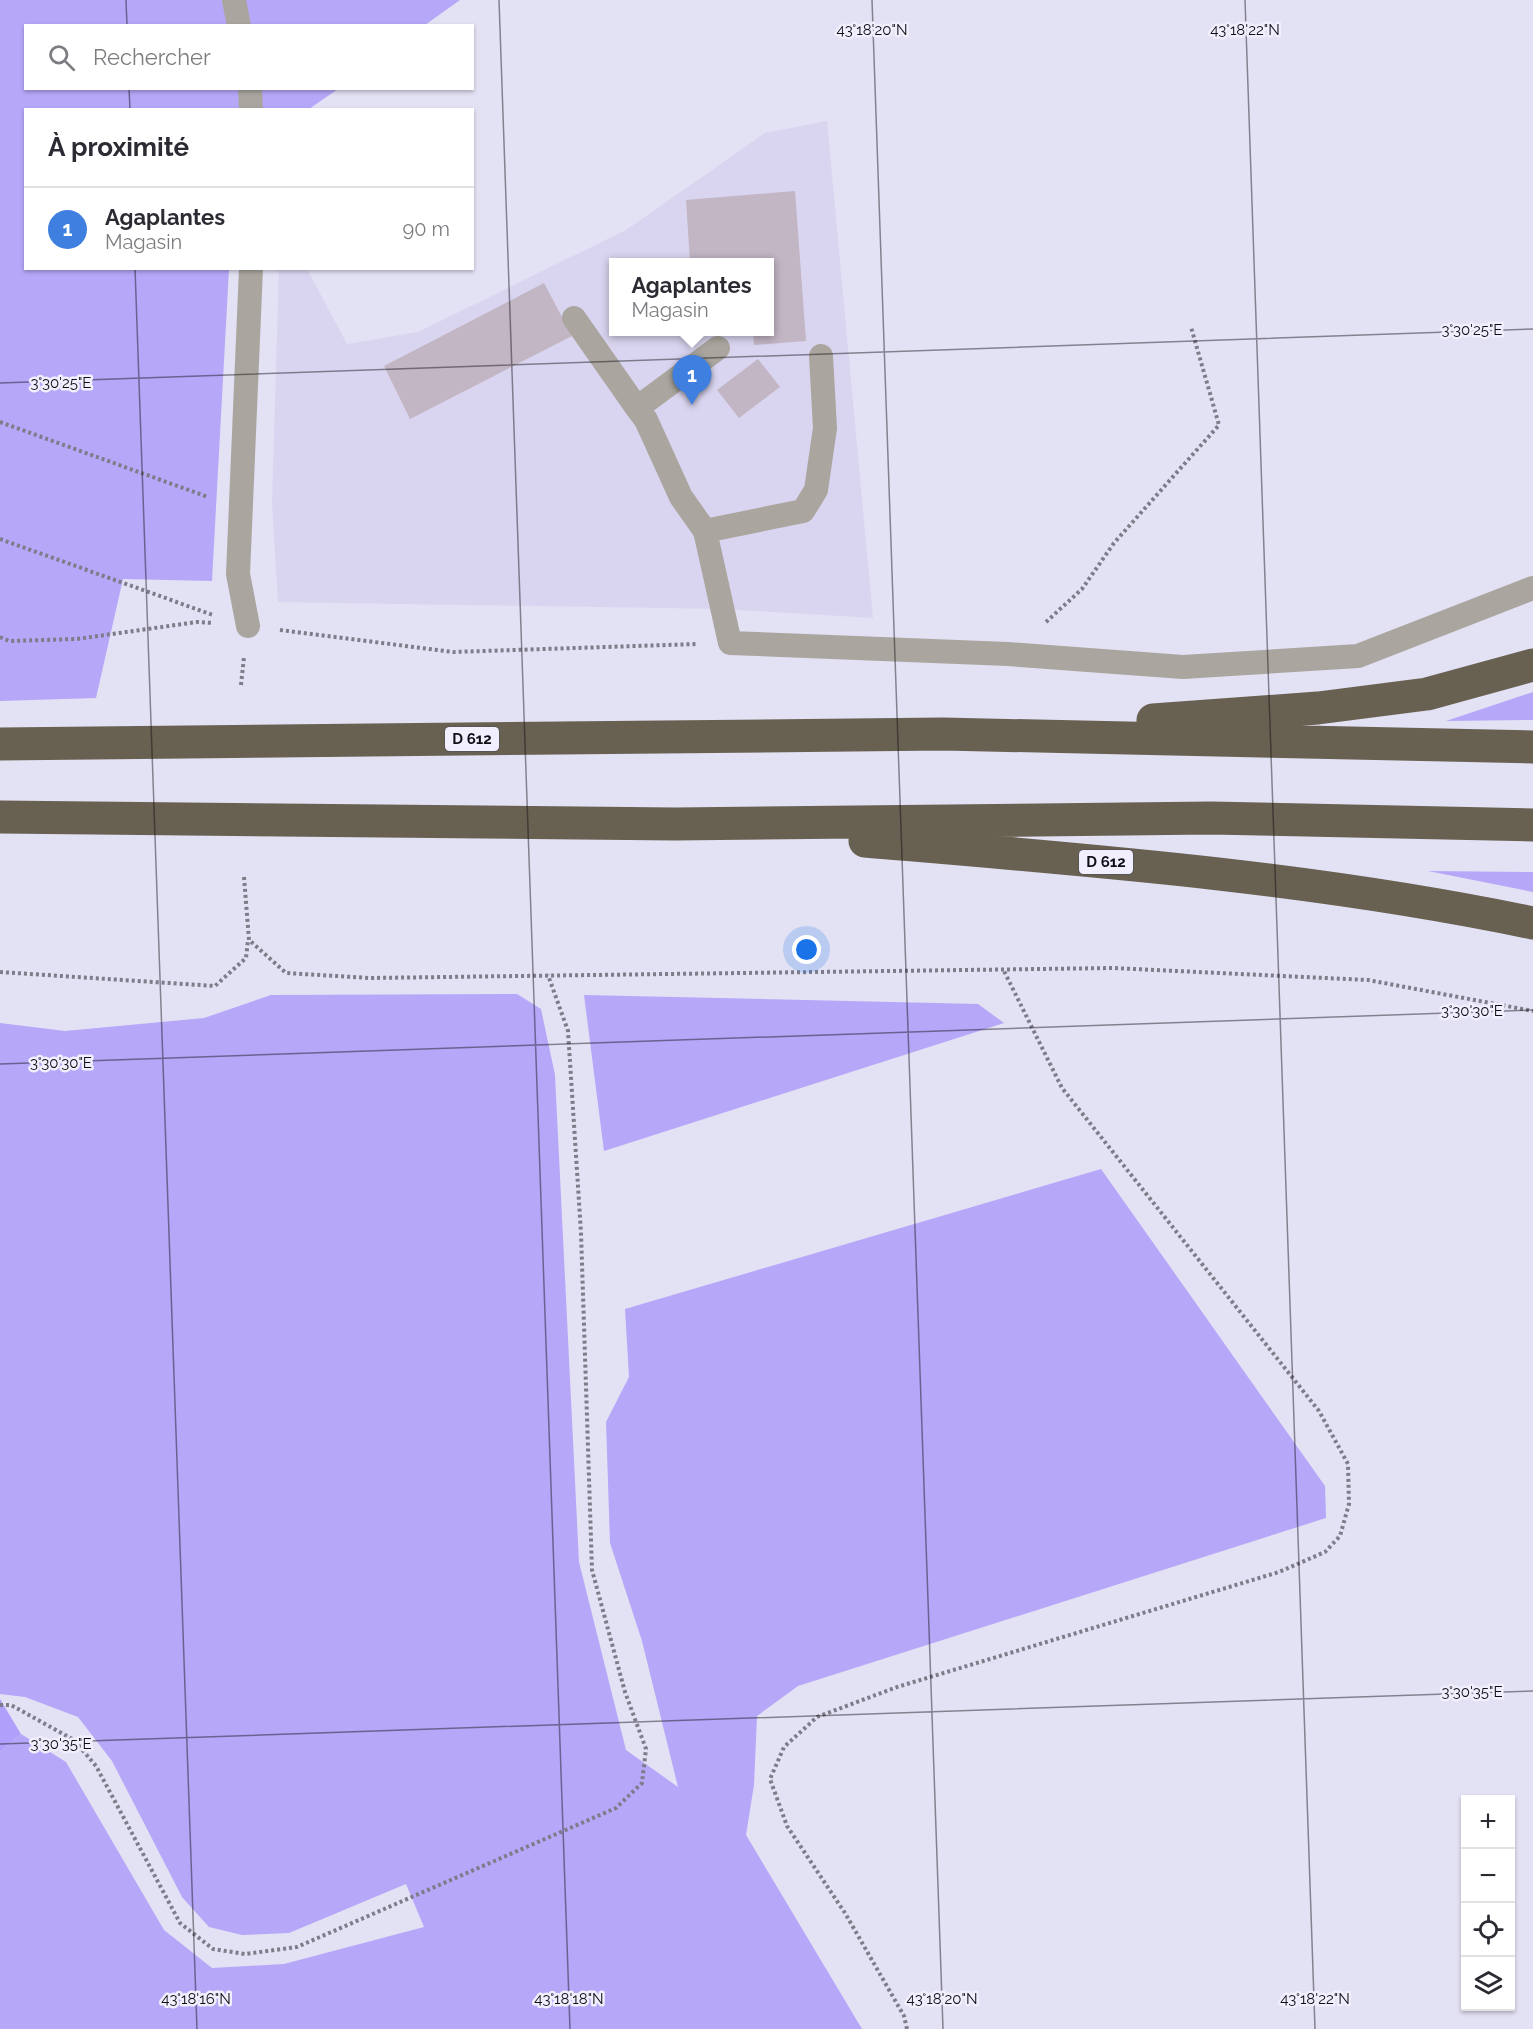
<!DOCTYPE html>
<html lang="fr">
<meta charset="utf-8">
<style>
:root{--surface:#fff;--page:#f7f7f7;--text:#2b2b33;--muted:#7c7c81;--line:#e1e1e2;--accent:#1a73e8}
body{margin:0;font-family:Raleway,sans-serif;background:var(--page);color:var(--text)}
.controls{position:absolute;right:18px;bottom:18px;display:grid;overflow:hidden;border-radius:0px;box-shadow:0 2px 4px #0004}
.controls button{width:54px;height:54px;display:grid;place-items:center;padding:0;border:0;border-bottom:2px solid var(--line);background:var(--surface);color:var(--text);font:30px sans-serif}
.you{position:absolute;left:807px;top:950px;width:21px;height:21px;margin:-15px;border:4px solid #fff;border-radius:50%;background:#1a73e8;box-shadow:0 0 0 9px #1a73e833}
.badge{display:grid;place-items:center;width:39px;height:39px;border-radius:50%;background:var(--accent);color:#fff;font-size:20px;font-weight:700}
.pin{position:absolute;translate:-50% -50px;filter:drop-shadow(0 2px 3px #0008)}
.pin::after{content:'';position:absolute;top:32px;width:21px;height:18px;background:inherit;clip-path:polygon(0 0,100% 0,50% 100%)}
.popup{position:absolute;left:609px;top:258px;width:165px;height:78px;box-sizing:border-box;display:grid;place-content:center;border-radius:0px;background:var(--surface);filter:drop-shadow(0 2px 4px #0005);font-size:20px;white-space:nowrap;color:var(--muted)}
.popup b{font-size:22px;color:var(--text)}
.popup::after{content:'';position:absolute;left:50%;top:100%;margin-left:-12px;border:12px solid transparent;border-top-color:var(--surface)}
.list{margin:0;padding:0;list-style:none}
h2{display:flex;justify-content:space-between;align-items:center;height:78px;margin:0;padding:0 24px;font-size:26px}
h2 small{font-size:20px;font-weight:400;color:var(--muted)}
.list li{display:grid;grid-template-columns:39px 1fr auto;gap:18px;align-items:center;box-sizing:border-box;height:84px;padding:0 24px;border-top:2px solid var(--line)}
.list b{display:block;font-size:22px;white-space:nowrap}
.list p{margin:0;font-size:20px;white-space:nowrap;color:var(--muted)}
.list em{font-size:20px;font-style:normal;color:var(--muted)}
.icon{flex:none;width:33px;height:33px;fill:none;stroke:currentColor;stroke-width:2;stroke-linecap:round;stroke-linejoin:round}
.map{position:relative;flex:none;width:1533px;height:2029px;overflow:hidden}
.search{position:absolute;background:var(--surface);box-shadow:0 2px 4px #0004;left:24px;top:24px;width:450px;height:66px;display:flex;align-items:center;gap:15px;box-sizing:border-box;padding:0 21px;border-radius:0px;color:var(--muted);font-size:22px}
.panel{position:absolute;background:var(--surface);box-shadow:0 2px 4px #0004;left:24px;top:108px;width:450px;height:162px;border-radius:0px}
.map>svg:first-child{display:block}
</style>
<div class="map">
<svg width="1533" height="2029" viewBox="0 0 1533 2029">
<rect width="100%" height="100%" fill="#e3e1f4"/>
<path fill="#d9d5f0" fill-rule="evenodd" d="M827,121L873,618L724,609L278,602L272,503L279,269H307L347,344L418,332L626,230L765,133ZM614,262H770V332H614Z"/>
<path fill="#b6a7f9" d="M0,0H460L425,25L26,26V88L338,89L309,109L26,110V268L229,269L212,581L123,579L96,698L0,701Z
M1533,692V720L1446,721Z
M1428,871L1533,872V892Z
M517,994L541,1009L555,1075L579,1562L626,1750L678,1787L642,1641L610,1543L606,1422L629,1377L625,1309L1101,1169L1325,1486L1326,1518L798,1686L757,1716L754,1785L746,1835L862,2029H0V1752L21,1734L66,1762L164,1930L212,1968L284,1964L424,1927L406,1884L289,1933L242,1935L209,1927L182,1897L112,1761L78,1717L25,1697L0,1694V1023L65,1031L204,1018L271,995Z
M584,995L978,1004L1004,1023L604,1151Z"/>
<path fill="#b1a0fb" d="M0,1699L21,1734L0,1752Z"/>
<path fill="#c2b5c4" d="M795,191L806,341L754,345L753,332H770V262H690L686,200Z
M544,283L572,336L410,419L384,366Z
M758,359L780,387L739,418L717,390Z"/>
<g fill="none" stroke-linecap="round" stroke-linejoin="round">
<path stroke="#7d7c88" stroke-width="4" stroke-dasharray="3 3" stroke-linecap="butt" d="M0,422L208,497
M0,539L213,615
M1046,622L1082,589L1114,543L1219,425L1191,327
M280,630L453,652L697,644
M0,637L9,641L77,639L197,622L213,623
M241,685L244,657
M244,877L249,940L286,973L370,978L1113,968L1368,980L1533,1011
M0,972L215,986L246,958L248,940
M0,1705H11L74,1740L96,1766L180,1923L213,1949L245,1954L297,1947L616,1808L642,1783L646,1749L625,1692L592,1570L581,1233L568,1031L548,975
M907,2029L904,2016L845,1913L787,1826L770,1779L784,1747L817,1717L897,1687L1279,1572L1325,1552L1340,1536L1349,1504L1348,1464L1319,1411L1062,1088L1003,969"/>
<path stroke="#aaa69f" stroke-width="24" d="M234,0L239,26
M250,88L251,110
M574,318L637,408
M821,356L825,428L816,490L803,511L705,531L730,643L1008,654L1183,667L1358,656L1533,588
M705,531L681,497L646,420L637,408L718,348
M248,626L238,574L251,268"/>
<path stroke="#686151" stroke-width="33" d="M1153,720L1318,708L1427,694L1533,665
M0,744L943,734L1533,747
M0,817L675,824L1211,818L1533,825
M865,841C1089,860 1313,877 1533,923"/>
</g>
<path fill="none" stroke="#0f0e14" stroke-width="1.5" stroke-opacity="0.45" d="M126,0L127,26M499,0L570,2029M872,0L943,2029M1245,0L1315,2029M129,88L130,110M135,268L197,2029M0,383L1533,329M0,1064L1533,1010M0,1744L1533,1691"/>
<g text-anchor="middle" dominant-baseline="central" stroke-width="5" stroke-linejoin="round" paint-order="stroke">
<g fill="#f1effe" stroke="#53525a" stroke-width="1.5">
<rect x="445" y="727" width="54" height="24" rx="4.5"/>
<rect x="1079" y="850" width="54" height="24" rx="4.5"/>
</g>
<g font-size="15" font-weight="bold" fill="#0f0e14">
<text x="472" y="739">D 612</text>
<text x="1106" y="862">D 612</text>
</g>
</g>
<g font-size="15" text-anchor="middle" fill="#0f0e14" stroke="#f1effe" stroke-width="5" stroke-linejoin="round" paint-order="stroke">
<text x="872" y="35">43°18'20"N</text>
<text x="1245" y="35">43°18'22"N</text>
<text x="1472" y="335">3°30'25"E</text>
<text x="61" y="388">3°30'25"E</text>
<text x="1472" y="1016">3°30'30"E</text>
<text x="61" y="1068">3°30'30"E</text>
<text x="1472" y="1697">3°30'35"E</text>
<text x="61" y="1749">3°30'35"E</text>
<text x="196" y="2004">43°18'16"N</text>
<text x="569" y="2004">43°18'18"N</text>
<text x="942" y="2004">43°18'20"N</text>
<text x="1315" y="2004">43°18'22"N</text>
</g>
</svg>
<div class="controls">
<button>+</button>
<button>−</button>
<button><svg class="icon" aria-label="locate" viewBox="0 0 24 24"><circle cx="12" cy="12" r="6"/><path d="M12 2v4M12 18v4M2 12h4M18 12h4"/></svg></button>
<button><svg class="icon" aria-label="layers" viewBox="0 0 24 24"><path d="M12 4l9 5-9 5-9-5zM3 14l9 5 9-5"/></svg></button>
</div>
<div class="you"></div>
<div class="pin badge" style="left:692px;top:405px;background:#3f7fe0">1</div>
<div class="popup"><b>Agaplantes</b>Magasin</div>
<div class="search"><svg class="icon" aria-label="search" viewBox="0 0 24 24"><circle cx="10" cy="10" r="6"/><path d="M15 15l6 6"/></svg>Rechercher</div>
<section class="panel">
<h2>À proximité<small></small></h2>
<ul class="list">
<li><span class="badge" style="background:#3f7fe0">1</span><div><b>Agaplantes</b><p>Magasin</p></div><em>90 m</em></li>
</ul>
</section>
</div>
